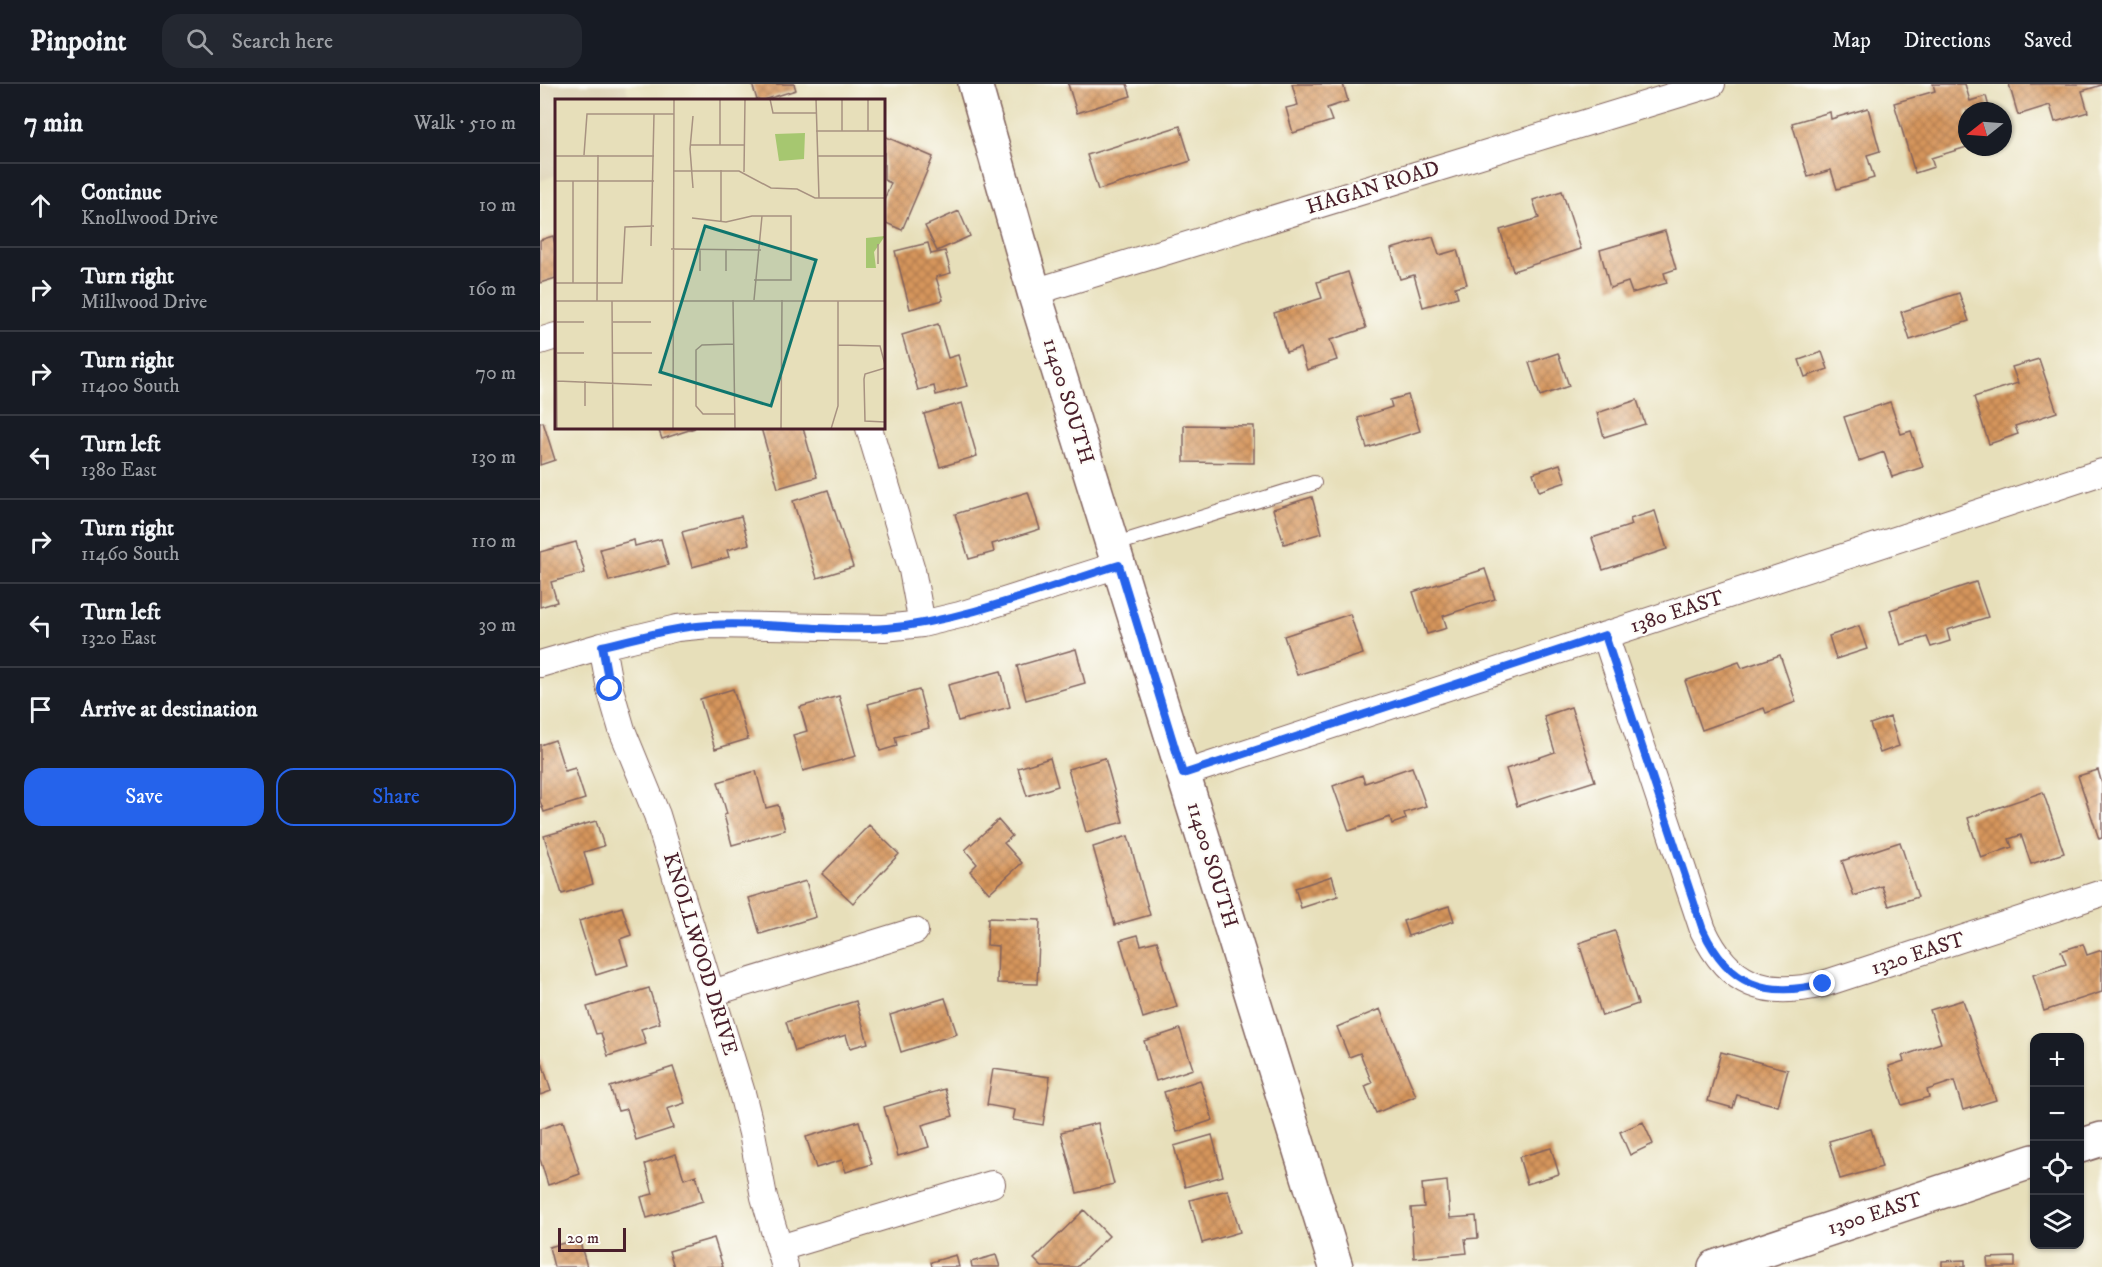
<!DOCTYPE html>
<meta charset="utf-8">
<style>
:root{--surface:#171b24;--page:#242831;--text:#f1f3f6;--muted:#9ea1a6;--line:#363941;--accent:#2563eb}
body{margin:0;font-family:"IM FELL DW Pica",serif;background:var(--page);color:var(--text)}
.controls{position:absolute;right:18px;bottom:18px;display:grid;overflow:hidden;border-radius:12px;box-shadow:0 2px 4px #0004}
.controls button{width:54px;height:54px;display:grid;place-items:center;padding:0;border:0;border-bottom:2px solid var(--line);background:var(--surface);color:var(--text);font:30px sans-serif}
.compass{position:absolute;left:1418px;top:18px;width:54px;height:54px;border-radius:50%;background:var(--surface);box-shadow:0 2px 4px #0004;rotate:253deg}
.scale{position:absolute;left:18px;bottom:15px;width:68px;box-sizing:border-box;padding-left:6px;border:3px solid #4a1f2b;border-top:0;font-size:16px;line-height:21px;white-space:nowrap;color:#4a1f2b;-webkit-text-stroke:4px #fdfcf7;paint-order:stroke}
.stop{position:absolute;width:18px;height:18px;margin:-14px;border:4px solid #2563eb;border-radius:50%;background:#fff}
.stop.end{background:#2563eb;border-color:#fff;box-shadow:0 2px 6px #0008}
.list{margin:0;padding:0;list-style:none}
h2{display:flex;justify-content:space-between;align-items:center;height:78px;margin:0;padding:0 24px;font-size:26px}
h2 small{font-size:20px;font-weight:400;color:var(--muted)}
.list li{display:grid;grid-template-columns:39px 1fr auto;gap:18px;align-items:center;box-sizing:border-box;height:84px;padding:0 24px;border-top:2px solid var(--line)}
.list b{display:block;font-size:22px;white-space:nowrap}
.list p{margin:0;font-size:20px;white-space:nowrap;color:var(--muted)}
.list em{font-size:20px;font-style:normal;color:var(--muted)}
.actions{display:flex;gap:12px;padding:18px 24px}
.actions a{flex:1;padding:14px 0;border:2px solid var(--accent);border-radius:18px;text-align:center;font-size:21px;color:var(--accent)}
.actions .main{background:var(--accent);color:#fff}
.icon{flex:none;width:33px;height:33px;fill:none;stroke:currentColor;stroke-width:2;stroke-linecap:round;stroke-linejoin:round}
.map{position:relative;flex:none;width:1562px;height:1183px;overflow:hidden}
header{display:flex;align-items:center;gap:36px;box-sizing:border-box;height:84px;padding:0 30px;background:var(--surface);border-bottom:2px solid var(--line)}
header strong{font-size:28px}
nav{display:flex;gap:33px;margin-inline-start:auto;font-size:21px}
.search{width:420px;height:54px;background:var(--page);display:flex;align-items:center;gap:15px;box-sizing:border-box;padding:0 21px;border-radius:18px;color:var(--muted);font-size:22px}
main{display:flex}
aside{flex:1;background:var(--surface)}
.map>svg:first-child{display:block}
</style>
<header>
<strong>Pinpoint</strong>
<div class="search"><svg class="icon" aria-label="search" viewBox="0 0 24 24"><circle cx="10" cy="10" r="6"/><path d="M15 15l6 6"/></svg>Search here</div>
<nav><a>Map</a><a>Directions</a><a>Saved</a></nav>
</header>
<main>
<aside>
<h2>7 min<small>Walk · 510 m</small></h2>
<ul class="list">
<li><svg class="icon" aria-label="ahead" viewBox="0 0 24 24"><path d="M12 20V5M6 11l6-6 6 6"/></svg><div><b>Continue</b><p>Knollwood Drive</p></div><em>10 m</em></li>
<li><svg class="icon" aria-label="right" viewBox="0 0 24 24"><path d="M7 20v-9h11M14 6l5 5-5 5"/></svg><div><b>Turn right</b><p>Millwood Drive</p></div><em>160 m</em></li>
<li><svg class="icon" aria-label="right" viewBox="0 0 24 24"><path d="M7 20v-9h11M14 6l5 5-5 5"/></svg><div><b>Turn right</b><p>11400 South</p></div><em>70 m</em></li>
<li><svg class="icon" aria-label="left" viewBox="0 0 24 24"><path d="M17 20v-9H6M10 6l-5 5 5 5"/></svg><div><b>Turn left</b><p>1380 East</p></div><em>130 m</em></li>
<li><svg class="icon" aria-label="right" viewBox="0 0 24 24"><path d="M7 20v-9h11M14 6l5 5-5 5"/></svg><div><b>Turn right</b><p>11460 South</p></div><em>110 m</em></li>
<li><svg class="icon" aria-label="left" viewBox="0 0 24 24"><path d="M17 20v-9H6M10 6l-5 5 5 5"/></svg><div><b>Turn left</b><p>1320 East</p></div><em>30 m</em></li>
<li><svg class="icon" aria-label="arrive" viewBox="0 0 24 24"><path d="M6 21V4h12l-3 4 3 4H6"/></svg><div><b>Arrive at destination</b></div></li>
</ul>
<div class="actions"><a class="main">Save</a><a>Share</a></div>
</aside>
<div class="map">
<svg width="1562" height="1183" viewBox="0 0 1562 1183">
<defs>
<pattern id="building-cross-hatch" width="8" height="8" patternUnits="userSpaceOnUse" patternTransform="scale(1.5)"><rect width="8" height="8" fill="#d5955c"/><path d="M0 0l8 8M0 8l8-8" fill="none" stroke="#af794c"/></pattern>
</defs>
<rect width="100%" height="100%" fill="#fdfcf7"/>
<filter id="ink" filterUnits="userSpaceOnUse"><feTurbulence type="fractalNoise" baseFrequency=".0167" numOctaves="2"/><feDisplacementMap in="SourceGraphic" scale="12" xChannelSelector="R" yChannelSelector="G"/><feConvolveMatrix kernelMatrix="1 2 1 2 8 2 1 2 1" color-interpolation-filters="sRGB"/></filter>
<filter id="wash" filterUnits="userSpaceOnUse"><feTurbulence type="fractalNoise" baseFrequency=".008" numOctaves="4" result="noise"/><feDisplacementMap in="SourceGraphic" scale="24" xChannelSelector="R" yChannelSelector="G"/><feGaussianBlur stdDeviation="1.35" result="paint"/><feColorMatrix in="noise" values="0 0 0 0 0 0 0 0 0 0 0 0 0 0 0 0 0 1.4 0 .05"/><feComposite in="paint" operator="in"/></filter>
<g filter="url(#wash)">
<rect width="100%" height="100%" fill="#e7dfba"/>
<path fill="#dbd0b1" d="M0,0H85L90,16H16V91L0,97Z"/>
<g id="blocks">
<path fill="url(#building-cross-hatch)" d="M212,0H254L256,6L224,16H217Z
M528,0H587L591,12L537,29Z
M752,0H803L808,17L787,24L792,37L753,49L746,24L758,21Z
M1393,0H1425L1430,17L1446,12L1450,27H1427V63L1391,74L1394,83L1375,89L1354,19L1395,7Z
M1469,0H1562V1L1542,7L1548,28L1515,38L1510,21L1478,31Z
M1328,24L1340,67L1327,71L1334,94L1297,105L1291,86L1268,93L1252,39L1290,28L1291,35Z
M640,42L651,77L558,106L547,71Z
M344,52L393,73L362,146L344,138V116L351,99L344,96Z
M1022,107L1041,165L973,187L960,146L999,134L993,116Z
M419,127L430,152L397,167L385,142Z
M1125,147L1136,185L1124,189L1127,199L1092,209L1088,198L1070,204L1060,166Z
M13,152L16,164V194L0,199V156Z
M893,153L899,171L917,166L927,200L915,203L918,213L883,223L874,191L860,195L851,165Z
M388,159L391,170L405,167L411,189L396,193L403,216L370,225L355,167Z
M808,188L826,244L790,256L797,276L767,286L760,264L746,268L734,229L782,214L777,198Z
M1419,209L1429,237L1370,256L1361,228Z
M398,240L408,274L418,271L427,302L396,311L394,302L378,306L362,251Z
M1282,268L1288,285L1265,293L1259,276Z
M1018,269L1029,302L1000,312L989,279Z
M1499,275L1517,328L1475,342L1478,350L1449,360L1434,313L1478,299L1472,283Z
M868,311L880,347L827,364L818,334L852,323L850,316Z
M1097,316L1105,340L1064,353L1057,329Z
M1350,318L1361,350L1371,347L1383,383L1352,393L1344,368L1319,377L1304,333Z
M422,319L437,372L400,383L384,330Z
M3,338L15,376L0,381V339Z
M644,341L714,342V379L644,378Z
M118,344H155L122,355Z
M221,344H263L277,393L238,404Z
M1020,380L1026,398L999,407L993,389Z
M288,406L313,483L277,494L253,417Z
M488,408L500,445L452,460L454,468L429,475L415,430Z
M772,413L782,449L744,460L733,425Z
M1115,427L1127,465L1063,486L1052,454L1092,441L1090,435Z
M201,432L209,460L187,466L189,473L152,483L142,448Z
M121,455L128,481L69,497L60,465L94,456L95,462Z
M36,458L45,489L11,498L17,518L0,523V468Z
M945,485L955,515L903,532L907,544L887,550L873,508Z
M1436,498L1448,533L1407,546L1410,557L1391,563L1387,553L1361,561L1350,526Z
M810,530L823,570L757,591L744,552Z
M1319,542L1327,565L1296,575L1289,552Z
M536,565L545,599L486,616L477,582Z
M1240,571L1256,618L1226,629L1224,624L1162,646L1145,597L1199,578L1202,584Z
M461,587L470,623L418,637L408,601Z
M193,605L208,655L175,665L160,615Z
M379,606L389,644L355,653L357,662L340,667L328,620Z
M299,612L316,672L263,687L253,651L267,647L260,623Z
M1031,623L1055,697L977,722L966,685L1015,668L1004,632Z
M1350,633L1359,662L1340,669L1330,640Z
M15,656L25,687L35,684L45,715L4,728L0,717V661Z
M510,674L518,702L487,712L478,684Z
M565,674L583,738L546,748L528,685Z
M872,683L886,722L864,729L866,735L852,740L850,733L809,747L793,702L822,691L825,699Z
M1558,686L1562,700V754L1559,755L1538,692Z
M216,687L226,724L238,721L245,746L192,761L184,731L187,730L178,698Z
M1503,708L1524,769L1491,780L1481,751L1469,755L1472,763L1441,774L1428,734Z
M458,736L472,752L464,759L482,779L449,809L430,787L437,780L425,766Z
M56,737L64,762L44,768L53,800L22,810L4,752Z
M329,741L359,770L313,819L282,790Z
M588,752L610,831L575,841L553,763Z
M1360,758L1378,813L1349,822L1342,802L1314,812L1302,777Z
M792,792L798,812L761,824L755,804Z
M266,797L276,833L220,850L209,814Z
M909,822L914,837L868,852L863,837Z
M82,823L91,851L80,855L88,881L56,891L39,837Z
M448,834L500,836L497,900L457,899L458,862L447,861Z
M1075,847L1098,920L1062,932L1039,859Z
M598,851L601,861L617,857L637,923L603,934L580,856Z
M1543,860L1547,871L1562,866V908L1504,927L1493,891L1526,880L1521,867Z
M109,904L120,939L101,945L106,960L68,972L61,949L56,950L47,923Z
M405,914L417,950L361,968L350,931Z
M1423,916L1456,1016L1423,1026L1414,997L1387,1006L1389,1013L1362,1021L1349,982L1364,977L1362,972L1401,959L1390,926Z
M316,917L328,959L310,964L306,951L255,967L246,938Z
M840,925L876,1012L836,1029L825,1002L832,999L820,969L809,973L797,943Z
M640,945L653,985L616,997L604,957Z
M1181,968L1248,986L1238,1022L1197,1011L1193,1024L1168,1017Z
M0,972L11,1007L0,1011Z
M133,983L145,1019L127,1025L133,1044L96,1056L87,1025L78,1027L70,1003Z
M453,985L510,993L503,1041L473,1036L475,1026L447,1021Z
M660,996L673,1036L637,1048L624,1008Z
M405,1005L413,1032L382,1041L389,1063L358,1072L344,1023Z
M23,1037L40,1090L8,1101L0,1075V1045Z
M319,1037L332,1080L306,1088L302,1076L276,1084L266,1053Z
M1103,1038L1113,1060L1090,1071L1080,1048Z
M558,1039L574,1100L537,1109L521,1048Z
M1331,1045L1342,1083L1300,1095L1289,1057Z
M672,1051L683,1092L645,1103L634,1062Z
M1011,1064L1019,1090L987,1100L979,1073Z
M136,1070L144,1095L156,1091L163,1117L107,1134L101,1113L113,1110L105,1080Z
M907,1097L910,1134L936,1132L938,1154L925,1155L927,1169L874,1174L871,1124L884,1123L882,1100Z
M688,1106L700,1148L662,1159L650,1116Z
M544,1126L569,1152L537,1183H502L494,1175Z
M174,1154L183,1183H134L129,1167Z
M39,1155L47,1183H14L9,1163Z
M416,1171L419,1183H392L391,1178Z
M456,1171L460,1183H432L431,1178Z
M1475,1173V1183H1448L1447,1174Z
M1425,1176V1183H1402V1177Z"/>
</g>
</g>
<g filter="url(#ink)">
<use href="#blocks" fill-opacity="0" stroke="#81625d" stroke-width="1.5"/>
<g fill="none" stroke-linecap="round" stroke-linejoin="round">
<g stroke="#81625d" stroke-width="16">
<path id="lane" d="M573,461L774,399"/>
</g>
<g stroke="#81625d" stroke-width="28">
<path id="street" d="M494,208L1172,0
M0,257L16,252
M329,344L372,486L382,540
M1065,551L1163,846C1189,902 1226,914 1283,900L1562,809
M62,562L70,605L82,646L117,731L202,1009L212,1049L224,1113L245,1183
M0,580L62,562L137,544L169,541L344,544L382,540L420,531L578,481
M643,690L1562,388
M172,909L375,847
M240,1164L452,1100"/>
</g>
<g stroke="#81625d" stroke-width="36">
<path id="secondary" d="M435,0L494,208L796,1183"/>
</g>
<g stroke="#81625d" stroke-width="36">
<path id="primary" d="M1540,1062L1562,1055
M1175,1183L1494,1077"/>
</g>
<use href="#lane" stroke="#fff" stroke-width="14"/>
<use href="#street" stroke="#fff" stroke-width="26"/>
<use href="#secondary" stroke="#fff" stroke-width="33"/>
<use href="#primary" stroke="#fff" stroke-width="33"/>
</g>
</g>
<g fill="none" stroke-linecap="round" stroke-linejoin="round" filter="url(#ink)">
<path stroke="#2563eb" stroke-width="8" d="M70,605L62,562C98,554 133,543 169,541C228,537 288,549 347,544C424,537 504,504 579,481L643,690L1065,551L1163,846C1189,902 1226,914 1283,900"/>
</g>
<g text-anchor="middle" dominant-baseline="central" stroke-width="4.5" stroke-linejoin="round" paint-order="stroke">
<g font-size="21" fill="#4a1f2b" stroke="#fdfcf7">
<text transform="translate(833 104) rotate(-17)">HAGAN ROAD</text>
<text transform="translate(528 317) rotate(73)">11400 SOUTH</text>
<text transform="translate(1137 528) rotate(-18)">1380 EAST</text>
<text transform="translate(672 781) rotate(73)">11400 SOUTH</text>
<text transform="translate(160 870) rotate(73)">KNOLLWOOD DRIVE</text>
<text transform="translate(1378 870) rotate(-18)">1320 EAST</text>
<text transform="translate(1335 1130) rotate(-18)">1300 EAST</text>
</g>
</g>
<g transform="translate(15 15)">
<rect width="330" height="330" fill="#e7dfba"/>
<path d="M250,34L249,60L224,62L220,35ZM330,137L319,153L321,169H311V139Z" fill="#a6c770"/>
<path fill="none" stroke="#a89281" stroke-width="1.5" d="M215,0L218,14H261M261,0L264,99M313,0V32M261,32H330M287,32V0M135,46H190M165,46V0M29,56L32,15H119M0,57H99M263,57H330M166,71V123M119,72H184L216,89L242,90L260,99H330M189,73L190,0M0,82H99M138,89L135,50L138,17M137,119L171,123L197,117H236V181H199M96,147L99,15M116,150L206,151M323,165V145M145,172V150M171,172V151M0,184H67L70,128L99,127M18,184V82M178,201L180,330M199,201L207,117M0,202H330M1,202L2,330M42,202L43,56M57,202L58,330M1,223H29M58,223H96M179,245L147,246L141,251V307L148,315H180M283,246L325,247L330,266M1,254H29M58,254H97M330,269L310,275L309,280L310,322L330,323M2,282L97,286M30,282V307M118,330L119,0M226,330L227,201M276,330L283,307V202"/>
<path fill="#0f766e" fill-opacity="0.15" stroke="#0f766e" stroke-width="3" d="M150,127L261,161L216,307L105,273Z"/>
<rect width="330" height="330" fill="none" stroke="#4a1f2b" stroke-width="3"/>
</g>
</svg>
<div class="controls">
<button>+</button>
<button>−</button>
<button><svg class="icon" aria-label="locate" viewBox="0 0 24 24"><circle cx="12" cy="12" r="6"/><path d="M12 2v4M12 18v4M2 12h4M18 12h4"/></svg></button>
<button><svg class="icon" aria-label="layers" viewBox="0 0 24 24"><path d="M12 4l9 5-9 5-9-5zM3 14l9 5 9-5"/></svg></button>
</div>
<svg class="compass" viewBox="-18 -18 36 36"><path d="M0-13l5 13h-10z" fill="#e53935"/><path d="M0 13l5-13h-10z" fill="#9ea1a6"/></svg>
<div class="scale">20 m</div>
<div class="stop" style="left:70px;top:605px"></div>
<div class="stop end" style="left:1283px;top:900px"></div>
</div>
</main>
